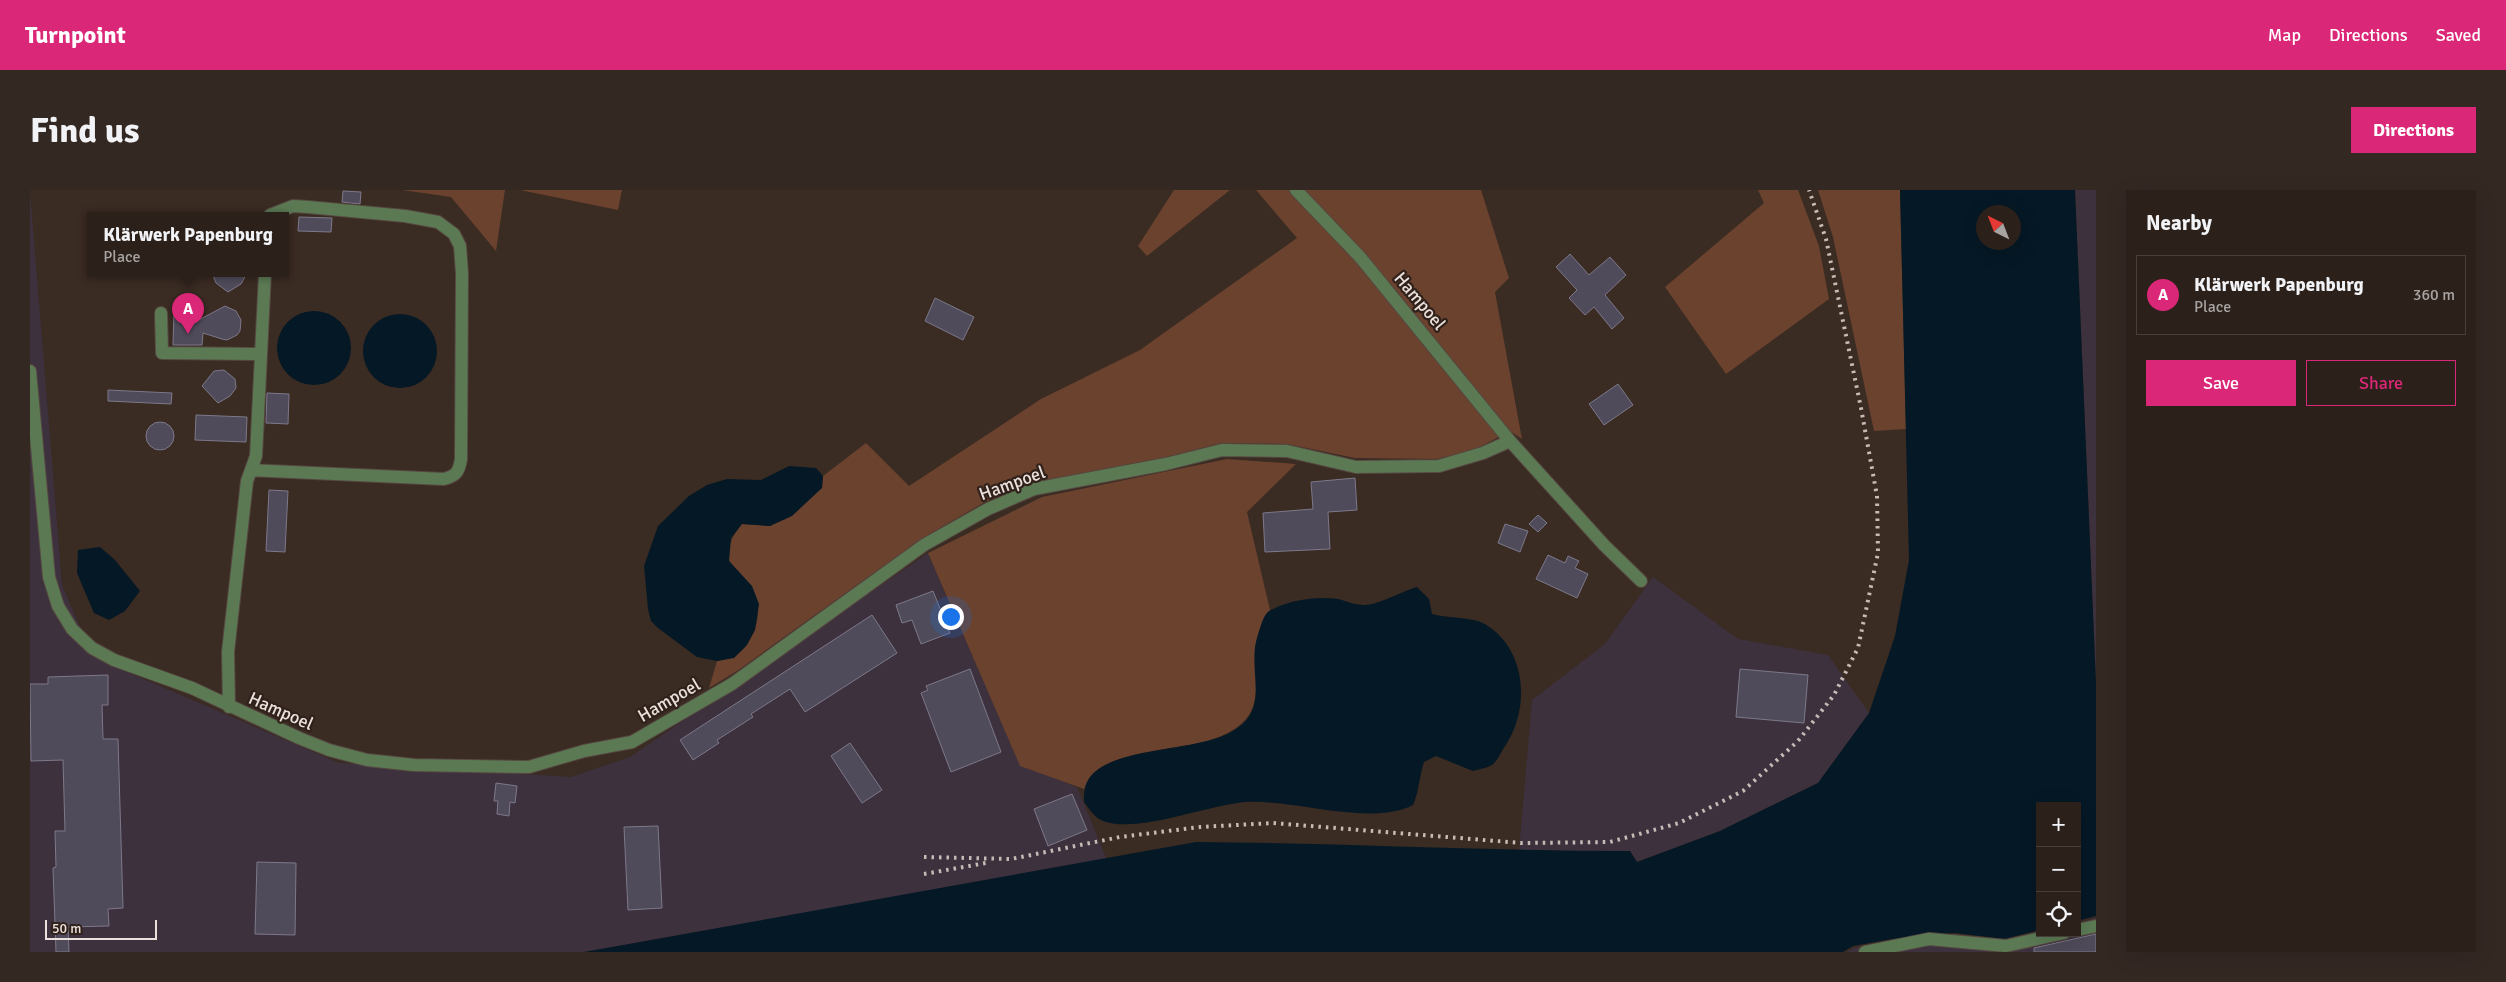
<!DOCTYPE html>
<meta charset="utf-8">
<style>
:root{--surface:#2c201a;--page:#342823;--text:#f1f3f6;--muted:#a6a3a2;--line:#483e39;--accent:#db2777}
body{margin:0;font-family:Signika,sans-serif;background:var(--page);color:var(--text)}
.controls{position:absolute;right:15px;bottom:15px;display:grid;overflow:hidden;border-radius:0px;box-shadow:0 5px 20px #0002}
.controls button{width:45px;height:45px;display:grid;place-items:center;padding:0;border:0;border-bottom:1px solid var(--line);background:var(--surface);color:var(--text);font:25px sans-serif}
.compass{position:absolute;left:1946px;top:15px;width:45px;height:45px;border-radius:50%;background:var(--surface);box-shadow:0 5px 20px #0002;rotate:318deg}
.scale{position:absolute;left:15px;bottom:12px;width:112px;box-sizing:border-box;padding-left:5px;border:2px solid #ebe1dc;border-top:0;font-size:14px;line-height:18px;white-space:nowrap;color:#ebe1dc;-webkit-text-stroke:4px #30211a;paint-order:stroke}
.you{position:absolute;left:920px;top:426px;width:18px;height:18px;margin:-12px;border:4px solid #fff;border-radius:50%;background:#1a73e8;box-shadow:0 0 0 8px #1a73e833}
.badge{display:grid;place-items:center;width:32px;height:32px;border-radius:50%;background:var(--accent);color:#fff;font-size:16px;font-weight:700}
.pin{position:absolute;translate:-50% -41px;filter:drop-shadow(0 1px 2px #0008)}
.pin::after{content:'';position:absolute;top:26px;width:18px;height:15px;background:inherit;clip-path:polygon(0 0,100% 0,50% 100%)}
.popup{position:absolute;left:57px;top:22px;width:202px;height:65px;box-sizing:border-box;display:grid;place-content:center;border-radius:0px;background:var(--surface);filter:drop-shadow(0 1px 4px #0005);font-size:16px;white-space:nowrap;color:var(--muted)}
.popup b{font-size:19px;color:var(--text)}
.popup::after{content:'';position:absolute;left:50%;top:100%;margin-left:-10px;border:10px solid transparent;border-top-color:var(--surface)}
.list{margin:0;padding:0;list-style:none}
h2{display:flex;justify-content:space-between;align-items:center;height:65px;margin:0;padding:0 20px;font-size:21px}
h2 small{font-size:16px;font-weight:400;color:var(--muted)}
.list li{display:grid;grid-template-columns:32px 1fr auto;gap:15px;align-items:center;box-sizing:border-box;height:80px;margin:0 10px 10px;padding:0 10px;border:1px solid var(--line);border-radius:0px}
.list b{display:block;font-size:19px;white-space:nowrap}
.list p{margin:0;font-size:16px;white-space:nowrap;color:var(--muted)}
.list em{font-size:16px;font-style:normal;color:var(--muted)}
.actions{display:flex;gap:10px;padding:15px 20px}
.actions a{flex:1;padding:11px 0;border:1px solid var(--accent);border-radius:0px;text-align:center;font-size:18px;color:var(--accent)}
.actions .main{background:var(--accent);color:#fff}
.icon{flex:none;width:28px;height:28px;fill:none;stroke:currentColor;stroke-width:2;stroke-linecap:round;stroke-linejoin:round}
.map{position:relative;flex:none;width:2066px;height:762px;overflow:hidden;border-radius:0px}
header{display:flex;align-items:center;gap:30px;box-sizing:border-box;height:70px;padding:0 25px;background:var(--accent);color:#fff}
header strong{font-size:24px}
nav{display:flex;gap:28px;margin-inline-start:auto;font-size:18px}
.intro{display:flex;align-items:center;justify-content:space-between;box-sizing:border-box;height:120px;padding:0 30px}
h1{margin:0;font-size:35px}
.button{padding:12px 22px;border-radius:0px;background:var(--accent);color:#fff;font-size:18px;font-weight:700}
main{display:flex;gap:30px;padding:0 30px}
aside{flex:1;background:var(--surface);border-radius:0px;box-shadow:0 5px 20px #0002}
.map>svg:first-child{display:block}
</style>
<header>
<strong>Turnpoint</strong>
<nav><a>Map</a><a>Directions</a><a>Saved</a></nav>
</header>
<div class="intro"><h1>Find us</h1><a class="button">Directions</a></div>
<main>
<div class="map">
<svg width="2066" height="762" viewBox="0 0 2066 762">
<rect width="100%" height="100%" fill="#3a2b23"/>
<path fill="#3e313e" d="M2045,0H2066V493Z
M0,2L32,395L49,435L74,472L309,573L541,587L600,567L898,363L990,575L1047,597L1077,670L554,762H0Z
M1623,387L1708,449L1798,465L1839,523L1788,593L1690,641L1607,672L1489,661L1502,510L1575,454Z
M2066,728V762H1817L1823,758L1863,751L1924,744L1975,751L2010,743H2047V733Z"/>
<path fill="#6b422e" d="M372,0H475L466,61L421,7Z
M490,0H592L588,20Z
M1144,0H1200L1117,66L1108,56Z
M1226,0H1451L1479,88L1465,102L1492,249L1480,241L1446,259L1407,269L1325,268L1257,254L1191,253L1137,267L1001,293L955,312L891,349L707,481L679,498L687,471C703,468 712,464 720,449C736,420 725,406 708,382C706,378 700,374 699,369C697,355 704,344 712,334L740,336L792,298L793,286L836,253L879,296L1011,209L1110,160L1267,48Z
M1728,0H1768L1789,56L1799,109L1696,184L1635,97L1734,13Z
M1788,0H1870L1876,239L1844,241L1803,47Z
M1197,269L1266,274L1217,322L1240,420C1210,457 1243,507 1211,534C1168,571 1080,546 1054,599L990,576L898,363L1012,307Z"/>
<path fill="#051825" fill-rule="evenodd" d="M1870,0H2045L2066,493V726L2047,731V616H2010V740L1974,749L1925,743L1862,749L1823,756L1813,762H554L1166,652C1310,653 1455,661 1600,661L1607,672L1690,641L1788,593L1839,523L1865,446L1879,370ZM1954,22H1984V52H1954Z
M247 158a37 37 0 1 1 74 0a37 37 0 1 1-74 0Z
M333 161a37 37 0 1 1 74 0a37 37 0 1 1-74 0Z
M759,276L786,278L793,286L792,298L762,326L740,336L712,334L701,348L699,371L722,396L729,414L725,440L717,455L704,468L687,471L667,467L628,438L621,431L618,419L614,376L628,336L659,306L677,295L697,289L731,290Z
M70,357L85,370L110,401L95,421L79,430L64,423L47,383L48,360Z
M1387,397L1399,409L1402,424C1419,429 1444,426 1458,436C1497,462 1500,519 1475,556C1471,562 1467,572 1462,575C1457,578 1449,579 1443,581L1406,566L1394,572C1389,587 1389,602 1383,615C1340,637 1264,609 1215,612C1178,615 1106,644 1073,631C1065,628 1059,619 1054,612C1054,603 1054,595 1060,587C1082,558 1160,561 1195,545C1240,525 1221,493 1225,457C1226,449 1229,442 1231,435C1233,429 1236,422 1241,420C1260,410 1287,406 1308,409C1316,411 1325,415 1334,415C1349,415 1372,401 1387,397Z"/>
<path fill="#4f4b5a" stroke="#7d798a" d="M313,1L331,2L330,14L312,12Z
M269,27L302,28L301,42L268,41Z
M1540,64L1559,85L1580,67L1596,85L1575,105L1594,128L1582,139L1564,117L1555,125L1539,108L1547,100L1526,77Z
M182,83H217L211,94L198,102L186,93Z
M905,108L944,127L933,150L895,131Z
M195,116L206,121L211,130L210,141L207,145L197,150L192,149L173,143L172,155H143L144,121L167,122V131Z
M194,180L205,189L206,198L200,206L188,213L172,196L184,181Z
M1588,194L1603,215L1574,235L1559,214Z
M78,200L142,203L141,214L78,211Z
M237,203L259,204L258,234L236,233Z
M166,225L217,227L216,252L165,250Z
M116 246a14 14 0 1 1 28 0a14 14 0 1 1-28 0Z
M1325,288L1327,320L1298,322L1300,359L1235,362L1233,323L1283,319L1281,292Z
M239,300L258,301L255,362L236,361Z
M1508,325L1517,333L1508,342L1499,334Z
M1475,334L1498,341L1490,362L1468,353Z
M1518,365L1535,373L1538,366L1549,371L1545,378L1558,384L1547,408L1506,389Z
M903,401L920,443L891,454L882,430L872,433L866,415Z
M842,425L867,463L775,522L760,499L721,524L723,527L687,550L689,553L663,570L650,550Z
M940,479L971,562L921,582L891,503L898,500L896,496Z
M1710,479L1778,485L1774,533L1706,527Z
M78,485V515H72L73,549H88L93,718L78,719L79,736L38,737L39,762H26L23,678L26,677L25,641H35L33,570L1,571L0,494H18V487Z
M820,553L852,600L832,613L801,566Z
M466,593L487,596L485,613L480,612L479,626L467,624L468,611H464Z
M1042,604L1057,640L1018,656L1004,619Z
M628,636L632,718L598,720L594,637Z
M227,672L266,673L265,745L225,744Z
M2066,744V762H2004V758Z"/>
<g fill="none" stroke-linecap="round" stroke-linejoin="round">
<g stroke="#564841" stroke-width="14">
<path id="minor" d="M1266,0L1330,67L1480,251L1574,355L1611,391
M131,123L132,163L231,164
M0,181L19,387L28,416L42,439L62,458L84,470L162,498L269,548L299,560L337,570L384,575L499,577L554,561L602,552L702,494L894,355L958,319L1004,299L1136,274L1192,260L1257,261L1326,277L1409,276L1453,263L1480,251
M221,280L414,289C426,286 429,282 431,269L432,83L430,56L424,44L408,32L375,26L278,17L263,16L240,25
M199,517L198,462L217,291L226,266L235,83
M2047,740L2066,736
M1835,762L1899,749L1976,756L2034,743"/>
</g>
<use href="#minor" stroke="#5b7a54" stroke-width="12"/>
<path stroke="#c6bbb5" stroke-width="4" stroke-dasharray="2.5 5" stroke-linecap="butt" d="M894,667L981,669L1090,647L1170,637L1243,633L1491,653L1580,652L1649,633L1713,601L1768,551L1804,505L1828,458L1848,363L1847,306L1831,218L1796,49L1779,0
M894,684L956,673"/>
</g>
<g text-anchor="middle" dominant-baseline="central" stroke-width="4.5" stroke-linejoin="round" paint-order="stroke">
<g font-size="18" fill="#ebe1dc" stroke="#30211a">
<text transform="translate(1390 111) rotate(50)">Hampoel</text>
<text transform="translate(982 293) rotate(-20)">Hampoel</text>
<text transform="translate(639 510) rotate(-30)">Hampoel</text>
<text transform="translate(251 521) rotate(24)">Hampoel</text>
</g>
</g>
</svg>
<div class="controls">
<button>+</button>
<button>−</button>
<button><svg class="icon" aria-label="locate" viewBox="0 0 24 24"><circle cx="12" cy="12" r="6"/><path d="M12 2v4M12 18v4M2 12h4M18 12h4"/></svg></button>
</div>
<svg class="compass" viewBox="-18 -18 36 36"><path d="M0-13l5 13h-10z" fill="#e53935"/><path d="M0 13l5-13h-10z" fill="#a6a3a2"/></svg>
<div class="scale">50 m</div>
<div class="you"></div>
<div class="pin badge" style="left:158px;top:144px">A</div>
<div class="popup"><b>Klärwerk Papenburg</b>Place</div>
</div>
<aside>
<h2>Nearby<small></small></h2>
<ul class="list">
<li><span class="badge">A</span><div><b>Klärwerk Papenburg</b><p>Place</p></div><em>360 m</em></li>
</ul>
<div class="actions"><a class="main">Save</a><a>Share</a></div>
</aside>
</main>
